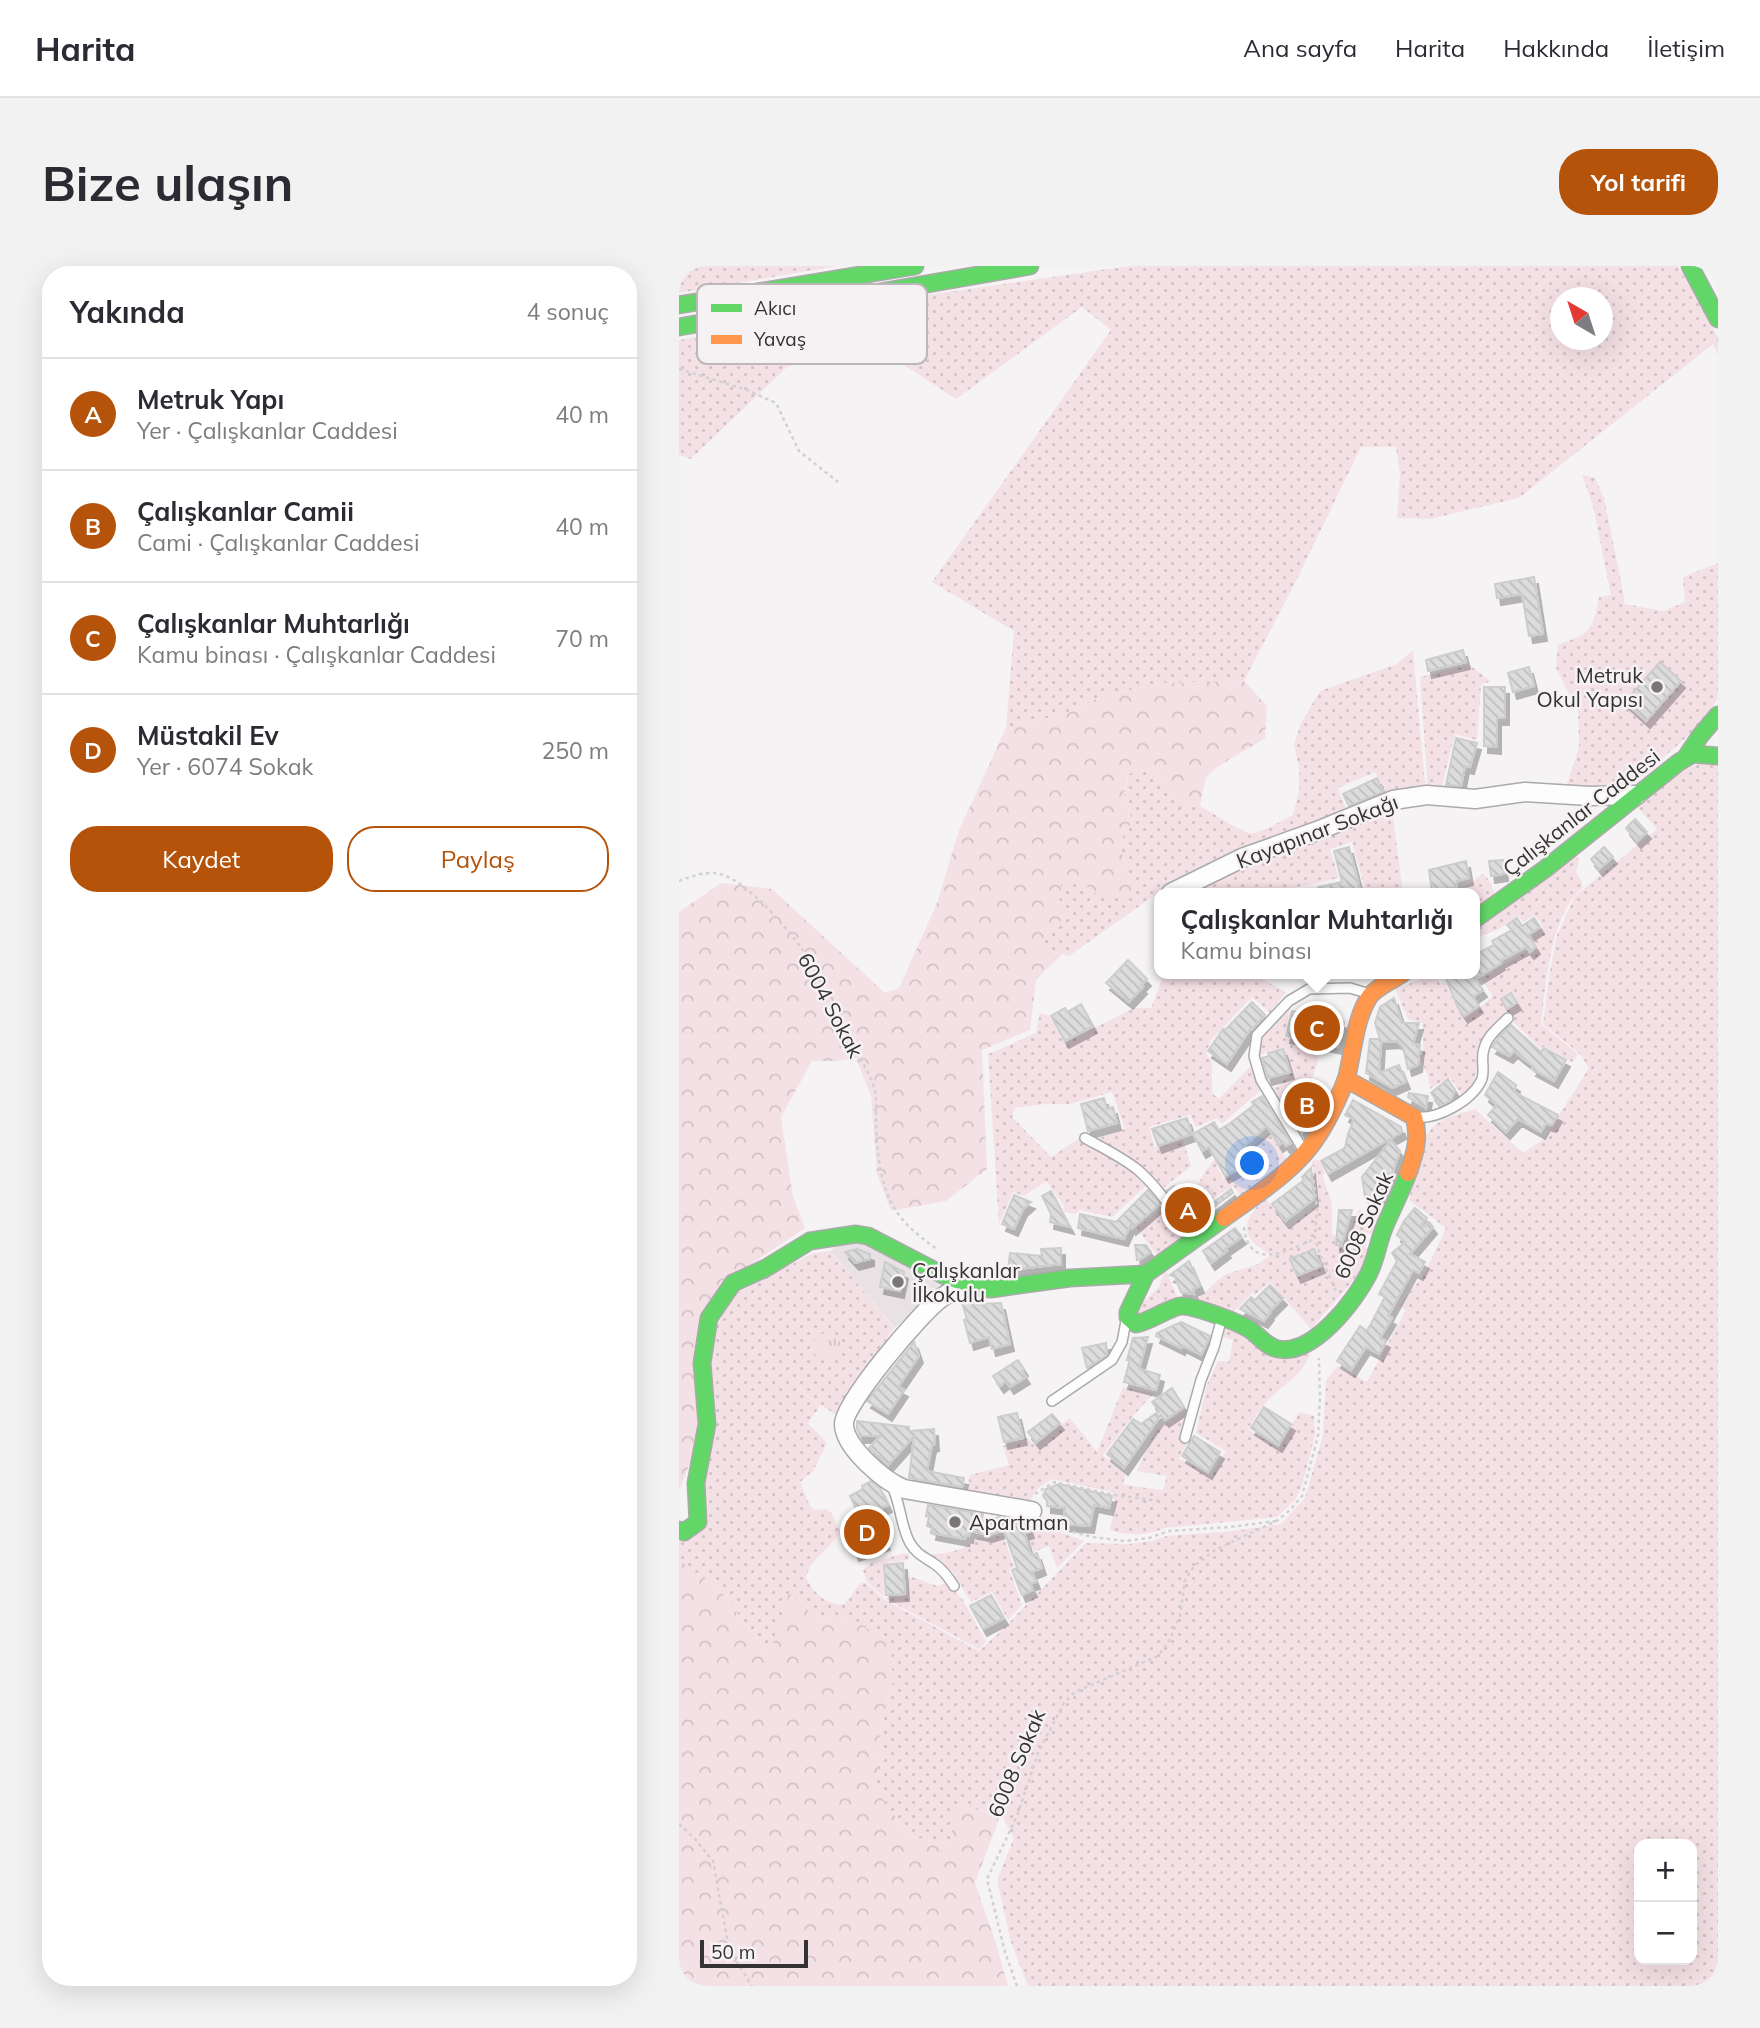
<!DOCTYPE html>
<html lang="tr">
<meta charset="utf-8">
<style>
:root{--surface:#fff;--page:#f2f2f3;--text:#2b2b33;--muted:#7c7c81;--line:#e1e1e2;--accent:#b45309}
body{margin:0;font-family:Mulish,sans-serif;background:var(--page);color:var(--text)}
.controls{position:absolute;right:21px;bottom:21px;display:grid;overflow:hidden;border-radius:14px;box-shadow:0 7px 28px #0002}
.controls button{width:63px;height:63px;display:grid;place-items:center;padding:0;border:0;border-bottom:2px solid var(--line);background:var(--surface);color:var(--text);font:35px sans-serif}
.compass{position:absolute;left:871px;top:21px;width:63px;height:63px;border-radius:50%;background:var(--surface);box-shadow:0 7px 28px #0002;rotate:321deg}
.scale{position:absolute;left:21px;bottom:18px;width:108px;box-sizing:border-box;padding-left:7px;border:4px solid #343233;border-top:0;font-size:19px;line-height:24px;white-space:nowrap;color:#343233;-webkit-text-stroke:5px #f6f2f3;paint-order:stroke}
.you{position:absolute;left:574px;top:898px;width:24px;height:24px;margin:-18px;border:5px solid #fff;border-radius:50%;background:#1a73e8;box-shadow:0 0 0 10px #1a73e833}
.badge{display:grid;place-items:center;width:46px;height:46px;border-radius:50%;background:var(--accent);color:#fff;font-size:23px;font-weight:700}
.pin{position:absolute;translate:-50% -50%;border:4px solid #fff;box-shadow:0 2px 7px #0006}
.popup{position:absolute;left:475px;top:622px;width:326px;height:91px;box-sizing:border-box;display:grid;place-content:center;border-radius:14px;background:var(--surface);filter:drop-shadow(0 2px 5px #0005);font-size:23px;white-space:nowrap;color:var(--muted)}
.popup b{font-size:26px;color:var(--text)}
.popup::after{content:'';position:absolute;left:50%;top:100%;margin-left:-14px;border:14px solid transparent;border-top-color:var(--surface)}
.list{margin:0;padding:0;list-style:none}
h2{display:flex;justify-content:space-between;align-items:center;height:91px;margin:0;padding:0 28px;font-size:30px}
h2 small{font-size:23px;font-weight:400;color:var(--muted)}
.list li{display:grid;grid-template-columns:46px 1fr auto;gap:21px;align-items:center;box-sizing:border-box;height:112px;padding:0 28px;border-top:2px solid var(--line)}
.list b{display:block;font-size:26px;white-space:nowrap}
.list p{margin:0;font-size:23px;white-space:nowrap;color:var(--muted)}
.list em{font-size:23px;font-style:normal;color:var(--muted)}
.actions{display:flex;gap:14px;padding:21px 28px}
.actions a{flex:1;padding:16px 0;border:2px solid var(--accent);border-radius:28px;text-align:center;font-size:24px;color:var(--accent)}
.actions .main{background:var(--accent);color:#fff}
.map{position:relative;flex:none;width:1039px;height:1720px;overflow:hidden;border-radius:28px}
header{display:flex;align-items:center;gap:42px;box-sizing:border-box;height:98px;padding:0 35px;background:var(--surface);border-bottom:2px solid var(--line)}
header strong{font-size:33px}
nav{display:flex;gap:38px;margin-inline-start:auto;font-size:24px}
.intro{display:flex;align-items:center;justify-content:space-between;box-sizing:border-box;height:168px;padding:0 42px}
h1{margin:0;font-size:49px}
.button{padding:18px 32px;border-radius:28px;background:var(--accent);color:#fff;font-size:24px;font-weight:700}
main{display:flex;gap:42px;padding:0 42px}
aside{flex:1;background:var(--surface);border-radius:28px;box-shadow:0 7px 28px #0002}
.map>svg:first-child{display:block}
</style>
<header>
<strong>Harita</strong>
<nav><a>Ana sayfa</a><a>Harita</a><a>Hakkında</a><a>İletişim</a></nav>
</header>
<div class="intro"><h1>Bize ulaşın</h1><a class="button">Yol tarifi</a></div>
<main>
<aside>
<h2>Yakında<small>4 sonuç</small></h2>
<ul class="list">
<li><span class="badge">A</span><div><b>Metruk Yapı</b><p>Yer · Çalışkanlar Caddesi</p></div><em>40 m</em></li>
<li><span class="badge">B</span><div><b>Çalışkanlar Camii</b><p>Cami · Çalışkanlar Caddesi</p></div><em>40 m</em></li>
<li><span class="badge">C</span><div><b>Çalışkanlar Muhtarlığı</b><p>Kamu binası · Çalışkanlar Caddesi</p></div><em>70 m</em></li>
<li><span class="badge">D</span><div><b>Müstakil Ev</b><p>Yer · 6074 Sokak</p></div><em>250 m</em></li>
</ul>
<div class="actions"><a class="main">Kaydet</a><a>Paylaş</a></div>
</aside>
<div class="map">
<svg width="1039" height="1720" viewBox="0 0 1039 1720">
<defs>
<pattern id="grass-dots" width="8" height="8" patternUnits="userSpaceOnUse" patternTransform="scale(1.75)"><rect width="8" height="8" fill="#f4e1e6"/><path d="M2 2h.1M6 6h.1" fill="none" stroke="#d2c2c6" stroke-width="1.8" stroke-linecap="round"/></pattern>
<pattern id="forest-crowns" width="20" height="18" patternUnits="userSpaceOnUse" patternTransform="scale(1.75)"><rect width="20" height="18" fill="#f4e1e6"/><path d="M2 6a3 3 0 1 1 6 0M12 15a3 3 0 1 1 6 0" fill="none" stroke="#d2c2c6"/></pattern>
<pattern id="park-tufts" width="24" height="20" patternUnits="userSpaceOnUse" patternTransform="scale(1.75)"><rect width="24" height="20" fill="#f4e1e6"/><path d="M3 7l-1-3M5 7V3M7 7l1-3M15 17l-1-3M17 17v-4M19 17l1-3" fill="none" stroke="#d2c2c6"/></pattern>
<pattern id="building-back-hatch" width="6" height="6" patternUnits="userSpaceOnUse" patternTransform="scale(1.75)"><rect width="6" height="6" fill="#dddcdd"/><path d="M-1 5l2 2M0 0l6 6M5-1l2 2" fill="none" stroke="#bebdbe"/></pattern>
<filter id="shadow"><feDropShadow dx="4" dy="7" stdDeviation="0" flood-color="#0004"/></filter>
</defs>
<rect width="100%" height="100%" fill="#f5f3f4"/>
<path fill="#e9e2e4" d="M177,972L262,1010L259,1022L216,1062L152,985L163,976Z"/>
<path fill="url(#grass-dots)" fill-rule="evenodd" d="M0,0H158L0,27Z
M450,0H999L1039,71V88L1034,78L840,232L751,253L718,252L721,207L717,181H682L618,313L565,415L479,417L419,432L390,447L327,462L335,365L253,316L432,64L403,41L277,133L195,79L108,101L12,193L0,189V74L220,33ZM881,32H923V74H881Z
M903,209L916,212L925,232L945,331V338L985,345L1006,336L1004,311L1039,297V432C1016,470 979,495 946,523L887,521L900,482L899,446L877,402L879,379C911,367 914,365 920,331L932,329L914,240Z
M734,384L746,517L744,527L709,531L696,506L659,522L668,545L490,619L390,690L377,686L366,688L365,677L368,667L377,661L382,618L392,612L403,614L449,603L441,583L443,572L450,563L452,551L445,530L449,508L467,500L487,519L501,542L521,540L558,562L572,568L589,562L614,549L620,525V501L615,479L622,457L641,425L718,398Z
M790,399L812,415L802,419L798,474L776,468L762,523L749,524L741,411Z
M1022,497L1039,499V1720H349L332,1676L318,1614L335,1572L322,1548L278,1540L271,1579L230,1570L196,1522L201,1487L202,1458L214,1415L175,1353L136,1351L91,1390L44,1328L0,1293V1270L9,1269L34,1069L52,1030L134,987L152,985L215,1062L157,1149L129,1130L117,1117L129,1131L142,1139L129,1157L148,1177L134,1205L121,1216L131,1240L136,1244L147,1243L152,1246L162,1267L131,1300L127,1311C132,1325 150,1342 166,1338L182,1316L187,1317L206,1334L300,1385L324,1363L407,1277L449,1278L472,1275L488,1270L554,1265L602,1258L626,1232L644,1169L647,1114L659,1100L688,1116L727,1044L720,1040L746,1007L767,962L730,934C735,911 739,870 759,857C770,850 783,847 796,843L844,887L865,873L910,802L900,787L864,758L870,710L878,669L896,630L978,563L957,539L998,506ZM960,1578H1013V1694H960Z
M713,544L724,627H686L687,626L673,576L651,583L660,612L614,622V627H503L565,596Z
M896,589L900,593L897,606L903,616V622C871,650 867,717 862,758L899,788L893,796L865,780L862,783L828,750C817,758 808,765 803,779C796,798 801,817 783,830L771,811L751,823L749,810L741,791L744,788V757L729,753L716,723L756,708L761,718L766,715L776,739L786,753L814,730L802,713L855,680L854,669L864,661L856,649L844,656L839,650L818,664L796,672V662Z
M804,607L812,617L816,630L796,645V627H780Z
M485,708H573L607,726L591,747L573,731L532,774L527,787L533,796V827L540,833L571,801L582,824L543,858L538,852L517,861L511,849L470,861L476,882L504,874L512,900L483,923L451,894L420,872L446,863L433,826L391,838H367L336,842L333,851L372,891L401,872L448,901L467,920L433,951L400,944L397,948L385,946V940L367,915L345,930L334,926L320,958L309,788L357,767L361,747L370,750L386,777L455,742H472Z
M611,743L605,771L617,776L618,780L640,791L631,819L650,834L649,836L616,821L607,838H602L594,822L600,819L612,807L605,783L591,784L581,790C578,768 596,757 611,743Z
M590,867L609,895L564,932L554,920L532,934L523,929L518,920L527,904L544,883L549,891L537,900L545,913L574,900L567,885Z
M640,894L646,907L643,909L653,937V968L666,975L680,943L701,954L697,970L688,967L685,980L692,985L684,1003L632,1063L591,1016L576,1029L573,1027L551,1050L514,1037L545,1009L579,998L592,989C561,972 561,957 586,932L610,962L639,938L633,895ZM636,982L643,1000L617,1011L610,993Z
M485,941L508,972L480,992L458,962Z
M486,1003L501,1037L460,1050L457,1043L480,1021Z
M545,1061L632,1083C627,1110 601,1119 585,1139C579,1146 574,1155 569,1163L600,1183L620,1146L635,1150L636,1169L623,1220L616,1234L598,1251L487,1262C466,1269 453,1271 431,1264L436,1239L433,1226L374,1213C360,1220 354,1225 350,1240L287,1229L291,1209L330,1199L324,1180L349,1172L356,1180L391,1152L418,1186L444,1121L475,1127L454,1150L424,1189L446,1208L444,1219L484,1224L488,1210L458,1205L476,1165L511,1141L503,1176L507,1179L500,1192L532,1210L547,1185L517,1167L528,1119L539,1095L550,1096L554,1074L544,1071Z
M350,1253H357L378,1265L405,1275L378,1302L370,1280L355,1286L348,1269L355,1266Z
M324,1269L335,1301L330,1303L343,1339L329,1354L313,1326L292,1336L274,1306L246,1288C267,1289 284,1285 300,1271L308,1273Z
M226,1287L230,1289L229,1294L204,1298L205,1331L188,1316L184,1304L193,1296Z
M233,1311L258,1320L267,1317L284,1334L307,1376L300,1383L207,1333L208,1331L229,1329V1312Z"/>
<path fill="url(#forest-crowns)" d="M565,415L588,440L586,472C573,482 533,500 527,513C524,521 523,531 521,540L501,542L487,519L467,500L448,509L445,530L452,551L450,563L443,572L441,583L453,614L452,625L444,632C437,632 427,634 421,630C404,622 406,605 382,618L380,640L384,651L377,661L368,667L365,677L367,688L377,686L383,688L357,714L351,764L303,784L308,903L267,935L212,945L198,908L192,830L177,792L159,795H133L102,851L114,931L126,962L51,1012L23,1049L17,1182L0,1225V646L42,617L93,623L206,727L220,722L258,637L280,564L327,462L390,447L419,432L479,417Z
M0,1293L44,1328L90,1389L110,1327L136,1351L175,1353L212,1380L214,1415L202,1458L201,1487L196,1522L230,1570L271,1579L277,1540L322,1548L296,1617L317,1677L329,1720H0Z"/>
<path fill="url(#park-tufts)" d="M134 1081a14 14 0 1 1 28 0a14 14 0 1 1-28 0Z"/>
<path fill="url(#building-back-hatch)" stroke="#cecdce" stroke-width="2" filter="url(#shadow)" d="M855,311L864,368L850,370L843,328L818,332L816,318Z
M784,384L787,396L749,405L747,394Z
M981,396L1002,415L967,455L946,436Z
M850,401L855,420L834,426L829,407Z
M805,421H826V452H818V481L805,480Z
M777,472L798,477L791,501L786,500L782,520L767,519Z
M698,512L704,526L670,540L664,528Z
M956,553L968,566L958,575L947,562Z
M670,581L681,624L662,627H640L639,621L663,616L655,585Z
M925,581L934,591L920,603L912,593Z
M824,594L825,608L812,610L810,595Z
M787,595L790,612L778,615V621L753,626L750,604Z
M838,652L843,660L855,652L861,661L849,669L857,681L851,686L847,681L821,695L822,697L796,713L804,724L794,731L800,740L785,750L778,740L765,708H793L795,712V689L815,679L813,675L833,664L828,659Z
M449,694L468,713L462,719L464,721L450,736L427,717Z
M832,727L838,737L828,743L822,733Z
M715,732L723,757H740L734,778L741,779L739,799L729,803L724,781L718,775L702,776L700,807L720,799L727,816L713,822L687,807L691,773H701L696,757L701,741Z
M573,736L586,749L573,763L572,762L548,798L529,785L544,763L546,764Z
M402,738L414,760L386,775L372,750L386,742L388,746Z
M613,745L665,756L659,781L607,770Z
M832,759L862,786L865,782L887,794L875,815L853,803L855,801L835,785L830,790L813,781L820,771Z
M604,783L611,806L589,812L583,792L590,790L589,787Z
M819,806L837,819L835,826L879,849L873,859L867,857L862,866L839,853L827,866L809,849L818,839L806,829Z
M769,813L776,824L772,834L762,840L752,827Z
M617,823L640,834L623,867L606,840H609Z
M730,827L749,830L747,842L729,831Z
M583,830L612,877L607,880L604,876L600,879L588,860L563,882L571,897L546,910L530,881L523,885L514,868L535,856L540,864L550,858L575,839L573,836Z
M425,832L428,843L434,841L438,857L409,865L402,838Z
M674,834L722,861L723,866L649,908L642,895L666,882L669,868L675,853L666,849Z
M508,852L513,868L479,880L473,863Z
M712,874L721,885L711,914L703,932L697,929L686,931L683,911Z
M632,902L635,933L606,955L593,938L625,914L623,911Z
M495,920L503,931L507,928L521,947L552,923L554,927L512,957L488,925Z
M469,924L481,938L453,962L452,958L445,973L399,962L401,948L437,956Z
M372,925L391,961L371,956L372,948L363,930Z
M335,929L352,936L344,943L335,963L323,958Z
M736,942L748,952L742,959L744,961L750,956L754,961L731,988L746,996L740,1007L734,1004L709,1050L713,1052L701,1072L707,1075L700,1088L687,1081L672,1104L658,1095L681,1060L688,1065L706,1031L700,1028L718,995L713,987L726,976L718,969L725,955Z
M660,944H673L662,980L657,979Z
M556,962L563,971L546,983L548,985L532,997L524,985Z
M456,979H467L472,986L462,993L458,994Z
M382,982V998L329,1004L331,987L363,990L362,983Z
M178,983L191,988V993L176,997L166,986Z
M635,983L642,1000L618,1010L611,993Z
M510,995L521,1020L514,1023L515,1028L502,1026L496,1011L491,1009Z
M206,996L225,1006L221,1025L201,1021Z
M591,1019L604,1032L590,1046L591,1047L585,1055L561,1043L572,1031L576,1034Z
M292,1035L298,1036V1038L322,1037L331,1078L313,1083L310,1071L291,1077L285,1054L288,1053L283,1037Z
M502,1056L531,1070L522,1089L503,1079L502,1082L477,1070L478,1067Z
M469,1071L460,1103L481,1109L477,1124L445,1116L451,1093L448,1094L454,1072Z
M235,1076L240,1090L219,1121L225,1124L209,1148L188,1135Z
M427,1077L428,1089L408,1102L403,1082Z
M339,1094L345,1103L343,1105L347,1111L331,1121L327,1115L321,1120L314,1110Z
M493,1122L505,1141L486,1154L482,1149L445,1202L428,1188L454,1153L462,1158L480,1145L473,1136Z
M585,1141L612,1158L599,1179L572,1162Z
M338,1147L344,1172L325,1176L319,1151Z
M373,1148L381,1157L357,1176L349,1166Z
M178,1155L230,1161V1165L255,1163L256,1178L253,1179L248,1205L285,1212L283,1221L230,1212L235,1170L209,1199L190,1182L201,1170H181L178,1163Z
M515,1170L541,1186L529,1206L503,1190Z
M192,1215L201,1222L209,1239L196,1245L207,1277L176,1288L171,1274L175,1273L170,1260L183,1255L171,1230L184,1223L183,1220Z
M380,1218L433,1230L430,1242L415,1239L411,1260L384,1258L386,1242L368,1240V1235L364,1230L367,1223Z
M249,1239L304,1248L302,1256L321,1251L324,1262L344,1255L348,1256L351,1265L345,1267L352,1289L358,1287L363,1302L353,1306L357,1316L351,1318L354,1324L343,1329L333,1304L338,1302L325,1264L310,1269L291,1265L290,1270L287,1269L286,1273L253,1267L254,1262L248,1260L250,1251L247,1250Z
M224,1297L226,1328L207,1329L205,1299Z
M312,1329L325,1352L304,1363L291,1340Z"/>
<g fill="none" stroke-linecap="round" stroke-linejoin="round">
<g stroke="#abaaaa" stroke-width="12">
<path id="lane" d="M736,851C758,854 792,835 802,815C807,806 801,793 805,783C808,770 820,761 829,752
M406,872C424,882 443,891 459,904C481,923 497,950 515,973
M625,885L582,814L575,790L578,769L610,735L630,723L671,722L691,728
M373,1135L433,1094L443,1076L447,1055
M506,1172L522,1114L535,1081L542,1055
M212,1218C222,1237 221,1259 231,1277C238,1289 246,1291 257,1299C264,1304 270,1312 275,1320"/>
</g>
<g stroke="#abaaaa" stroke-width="21">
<path id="street" d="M492,627L563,592L638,565L714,534L748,529L796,533L846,526L911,530L958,529
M292,1020C281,1023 271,1025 262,1032C243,1045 164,1138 165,1158C165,1181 205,1215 225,1223L353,1245"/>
</g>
<g stroke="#abaaaa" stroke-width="19">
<path id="fast" d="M1011,0L1039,53
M0,39L236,0
M0,61L351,0
M1007,491L1021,470L1039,449
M796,653L866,603L1000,496L1014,488L1039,490
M467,1008L449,1046V1051L457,1058C472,1055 491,1041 502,1040C514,1039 562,1057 573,1065C581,1071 588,1081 599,1083C634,1090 676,1035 690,1007C697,993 699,977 705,962C713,943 722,926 729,907
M0,1264L5,1266L19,1256L17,1217L28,1158L23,1097L30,1052L54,1017L87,1002L131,975L177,968L189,970L266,1010L298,1021L312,1023L391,1012L467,1008L545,952"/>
</g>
<g stroke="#abaaaa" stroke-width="19">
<path id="slow" d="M667,813L735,851C741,871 736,888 729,907
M545,952C578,928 618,904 640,868C649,854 663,826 668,810C674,786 676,754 689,733C695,722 713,715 723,708"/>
</g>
<path stroke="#d2d1d1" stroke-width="2.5" stroke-dasharray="3.5 3.5" stroke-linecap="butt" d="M0,103L68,124L97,137L120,185L159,216
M0,615C10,611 25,606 36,607C67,610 116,671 132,696C143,713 145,733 153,751C165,776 188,795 196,824C198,834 197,846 197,856C198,883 200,910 211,934C221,956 240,970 259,984
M634,907L638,942L636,973L644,996L657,1025
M565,961C570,1007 609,984 636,973
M356,1228L375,1216L436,1229L480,1235
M380,1262L413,1271L446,1275L470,1272L490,1265L551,1261L597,1255
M0,1558L15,1572L34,1595L50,1683L73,1720
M338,1720L326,1686L308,1613L338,1550L359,1487L385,1437L396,1426L479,1390L489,1377L501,1350L506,1314L516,1299L536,1284L599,1254L611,1244L623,1230L639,1170L641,1132L640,1092"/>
<use href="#lane" stroke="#fefdfd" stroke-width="9"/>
<use href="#street" stroke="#fefdfd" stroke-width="18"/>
<use href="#fast" stroke="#63d668" stroke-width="16"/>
<use href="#slow" stroke="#ff974d" stroke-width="16"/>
</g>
<g fill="#787677" stroke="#f6f2f3" stroke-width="2.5">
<circle cx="978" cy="421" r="7"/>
<circle cx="219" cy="1016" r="7"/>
<circle cx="276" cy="1256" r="7"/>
</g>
<g text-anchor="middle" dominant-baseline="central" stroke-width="5" stroke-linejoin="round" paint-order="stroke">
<g font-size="21" fill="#343233" stroke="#f6f2f3" text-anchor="start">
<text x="964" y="409" text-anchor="end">Metruk<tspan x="964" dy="24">Okul Yapısı</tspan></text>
<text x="233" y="1004">Çalışkanlar<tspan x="233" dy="24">İlkokulu</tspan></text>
<text x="290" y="1256">Apartman</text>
</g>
<g font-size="21" fill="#343233" stroke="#f6f2f3">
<text transform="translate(902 546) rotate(-38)">Çalışkanlar Caddesi</text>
<text transform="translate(638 565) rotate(-21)">Kayapınar Sokağı</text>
<text transform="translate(152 739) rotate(62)">6004 Sokak</text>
<text transform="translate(684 959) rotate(-66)">6008 Sokak</text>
<text transform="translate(337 1497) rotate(-67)">6008 Sokak</text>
</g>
</g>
<rect x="18" y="18" width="230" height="80" rx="10" fill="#f6f2f3" stroke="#bcb8b9" stroke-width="2"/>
<rect x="32" y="38" width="31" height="8" fill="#63d668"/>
<rect x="32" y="69" width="31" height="9" fill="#ff974d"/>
<g font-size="19" fill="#343233">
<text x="75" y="49">Akıcı</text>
<text x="75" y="80">Yavaş</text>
</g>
</svg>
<div class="controls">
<button>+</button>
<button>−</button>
</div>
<svg class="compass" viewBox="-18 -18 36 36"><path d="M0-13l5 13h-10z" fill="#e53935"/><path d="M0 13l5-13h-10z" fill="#7c7c81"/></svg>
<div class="scale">50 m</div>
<div class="you"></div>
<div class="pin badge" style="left:509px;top:944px">A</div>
<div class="pin badge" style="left:628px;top:839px">B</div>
<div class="pin badge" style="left:638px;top:762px">C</div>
<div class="popup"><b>Çalışkanlar Muhtarlığı</b>Kamu binası</div>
<div class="pin badge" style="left:188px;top:1266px">D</div>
</div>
</main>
